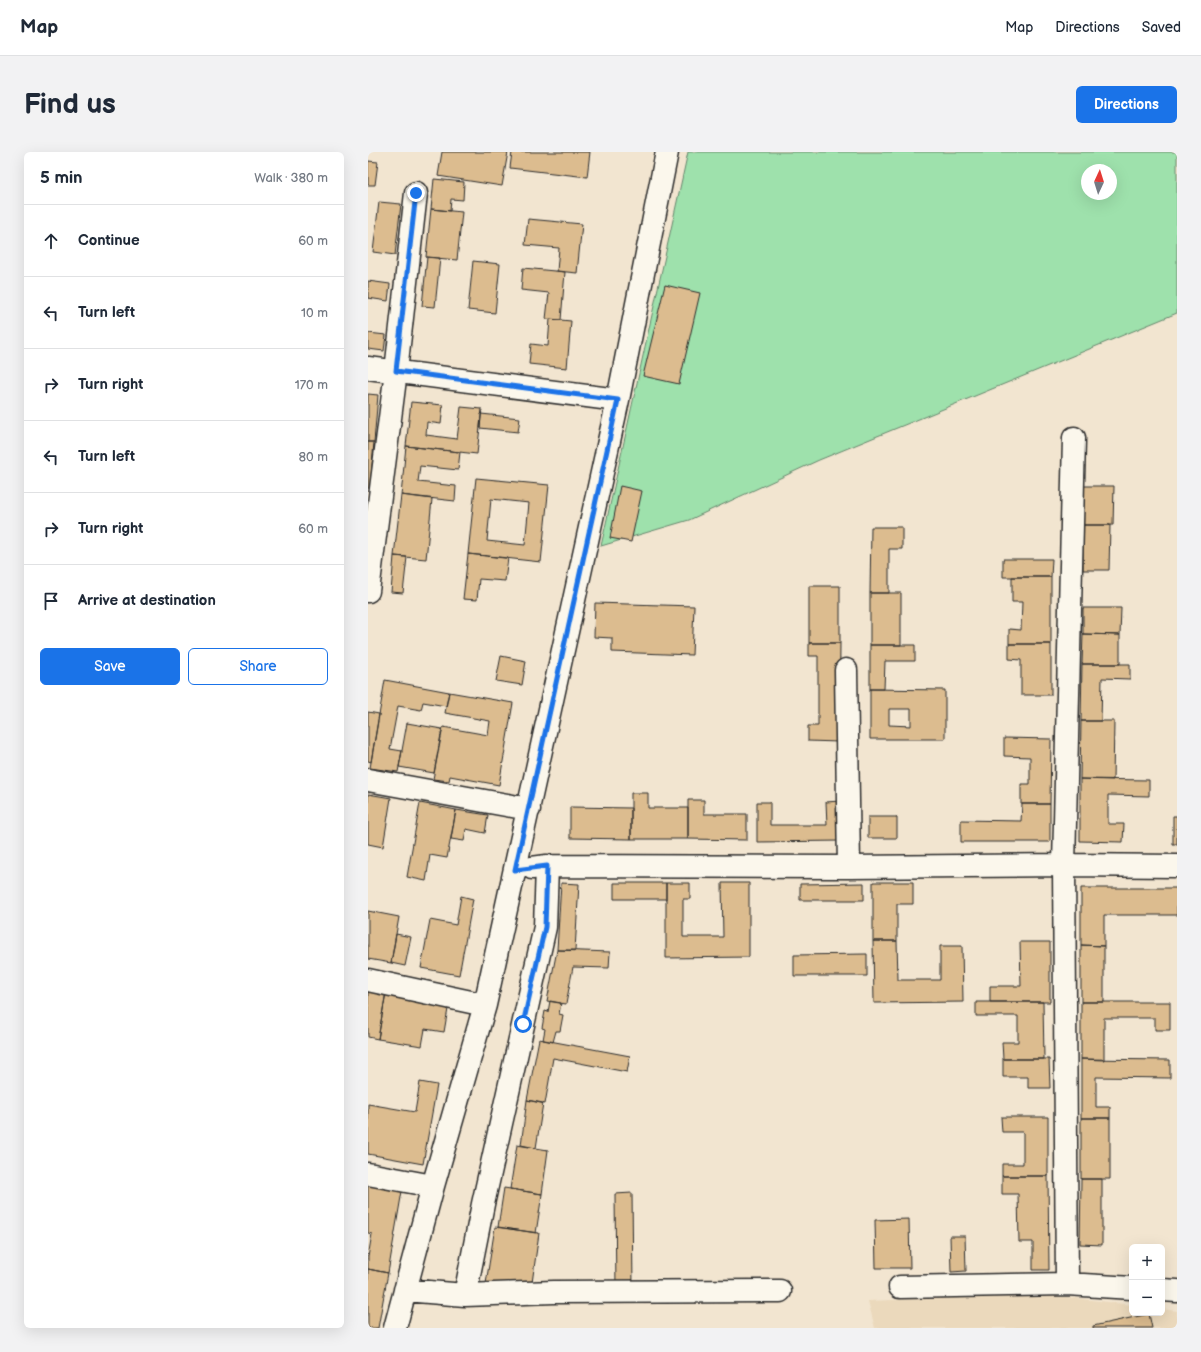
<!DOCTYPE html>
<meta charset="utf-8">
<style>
:root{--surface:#fff;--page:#f2f2f3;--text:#1f2937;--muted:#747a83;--line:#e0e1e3;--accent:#1a73e8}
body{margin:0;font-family:"Balsamiq Sans",sans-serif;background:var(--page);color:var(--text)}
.controls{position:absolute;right:12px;bottom:12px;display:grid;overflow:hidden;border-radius:6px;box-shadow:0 4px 16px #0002}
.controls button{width:36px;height:36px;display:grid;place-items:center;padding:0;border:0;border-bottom:1px solid var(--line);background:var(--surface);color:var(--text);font:20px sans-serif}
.compass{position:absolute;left:713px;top:12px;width:36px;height:36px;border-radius:50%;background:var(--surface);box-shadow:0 4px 16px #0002;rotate:4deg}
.stop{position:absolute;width:12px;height:12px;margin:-9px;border:3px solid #1a73e8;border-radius:50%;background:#fff}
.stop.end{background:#1a73e8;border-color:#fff;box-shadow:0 1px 4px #0008}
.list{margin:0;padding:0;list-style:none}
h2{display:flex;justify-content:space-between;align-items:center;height:52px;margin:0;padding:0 16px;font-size:17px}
h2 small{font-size:13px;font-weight:400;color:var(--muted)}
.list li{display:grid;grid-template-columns:26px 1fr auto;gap:12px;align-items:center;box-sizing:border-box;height:72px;padding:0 16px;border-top:1px solid var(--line)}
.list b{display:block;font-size:15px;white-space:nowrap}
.list em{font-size:13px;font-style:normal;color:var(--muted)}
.actions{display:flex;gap:8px;padding:12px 16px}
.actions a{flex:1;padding:9px 0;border:1px solid var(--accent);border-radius:6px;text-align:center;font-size:14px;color:var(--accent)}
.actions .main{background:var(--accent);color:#fff}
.icon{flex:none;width:22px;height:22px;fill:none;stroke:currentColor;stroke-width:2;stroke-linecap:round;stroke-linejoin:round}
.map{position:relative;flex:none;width:809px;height:1176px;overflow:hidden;border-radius:6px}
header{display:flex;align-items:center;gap:24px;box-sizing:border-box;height:56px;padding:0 20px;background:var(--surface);border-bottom:1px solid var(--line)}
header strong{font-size:19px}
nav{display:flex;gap:22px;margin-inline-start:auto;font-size:14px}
.intro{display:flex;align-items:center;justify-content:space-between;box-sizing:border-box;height:96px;padding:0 24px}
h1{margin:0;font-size:28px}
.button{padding:10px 18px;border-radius:6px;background:var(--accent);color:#fff;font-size:14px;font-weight:700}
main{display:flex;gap:24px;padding:0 24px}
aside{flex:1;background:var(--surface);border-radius:6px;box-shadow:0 4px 16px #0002}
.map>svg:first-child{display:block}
</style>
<header>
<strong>Map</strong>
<nav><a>Map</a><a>Directions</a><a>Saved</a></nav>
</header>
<div class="intro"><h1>Find us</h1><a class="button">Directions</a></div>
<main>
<aside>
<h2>5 min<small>Walk · 380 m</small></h2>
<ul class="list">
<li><svg class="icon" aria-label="ahead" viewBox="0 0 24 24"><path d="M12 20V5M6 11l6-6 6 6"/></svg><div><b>Continue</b></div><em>60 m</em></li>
<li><svg class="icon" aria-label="left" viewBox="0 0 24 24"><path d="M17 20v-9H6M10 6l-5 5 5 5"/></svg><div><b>Turn left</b></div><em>10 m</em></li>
<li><svg class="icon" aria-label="right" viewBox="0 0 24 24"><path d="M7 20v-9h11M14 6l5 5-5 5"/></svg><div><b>Turn right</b></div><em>170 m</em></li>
<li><svg class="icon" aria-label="left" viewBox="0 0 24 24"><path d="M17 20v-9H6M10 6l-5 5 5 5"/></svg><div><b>Turn left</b></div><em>80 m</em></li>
<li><svg class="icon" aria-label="right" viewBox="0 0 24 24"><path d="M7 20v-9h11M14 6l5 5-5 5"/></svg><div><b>Turn right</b></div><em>60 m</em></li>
<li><svg class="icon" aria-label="arrive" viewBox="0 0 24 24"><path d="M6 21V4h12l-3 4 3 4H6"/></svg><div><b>Arrive at destination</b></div></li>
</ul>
<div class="actions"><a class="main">Save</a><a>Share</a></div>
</aside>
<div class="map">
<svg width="809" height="1176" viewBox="0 0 809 1176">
<rect width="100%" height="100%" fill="#f2e5d0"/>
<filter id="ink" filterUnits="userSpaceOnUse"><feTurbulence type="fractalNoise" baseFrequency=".025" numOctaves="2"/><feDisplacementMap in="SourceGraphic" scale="8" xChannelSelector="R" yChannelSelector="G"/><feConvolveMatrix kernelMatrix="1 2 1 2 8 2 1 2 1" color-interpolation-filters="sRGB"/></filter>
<g filter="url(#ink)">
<path fill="#ebd9bc" d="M675,1142L764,1153V1161H794V1157L809,1159V1176H507L500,1149Z"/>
<path fill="#9ee1ac" stroke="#64866c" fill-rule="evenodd" d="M320,0H809V161L451,308L321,368L233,394ZM719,18H743V42H719Z"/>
<path fill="#dcbc8f" stroke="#2b2b2b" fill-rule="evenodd" d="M74,0H140L134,34L70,24Z
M144,0H222L219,25L142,16Z
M0,9L10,10L7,33H0Z
M66,27L96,30L95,48L83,47L82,59L63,57Z
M11,50L33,52L27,103L5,100Z
M63,57L94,60L89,108L58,105Z
M160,67L214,72L209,121L189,119L191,96L157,93Z
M59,105L72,106L67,155L54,154Z
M105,109L132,112L127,161L100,158Z
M155,116L197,120L193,168L178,167L181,141L153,138Z
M0,129L22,132L20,149L0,146Z
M297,133L332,141L311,232L275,224Z
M182,167L203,169L199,216L161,212L163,192L180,194Z
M0,181L18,183L16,199L0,197Z
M0,242L10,243L6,290H0Z
M43,250L75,253L73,272L59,270L58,283L89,287L93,255L114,257L109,302L38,294Z
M113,262L152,266L150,280L112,276Z
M0,290H6L2,337L0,336Z
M38,294L92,300L90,318L52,314L50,330L88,334L87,349L33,343Z
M108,326L181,333L173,410L100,402ZM123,347L161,351L157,393L119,389Z
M252,334L274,339L263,390L242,386Z
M716,334H746L745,373H715Z
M33,343L64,347L58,407L26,404Z
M715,373H742L741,418H715Z
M503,375H534V397H521V441H502Z
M100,402L140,406L137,429L111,427L109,448L95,447Z
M26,404L39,405L35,441L23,440Z
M635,407H684L683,425H635Z
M644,425H683V492H641V477L653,478L654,450H644Z
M441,434H472V491H441Z
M502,441H533V493H502Z
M227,451L326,454L324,503L244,500V486L226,485Z
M715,456H753L752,483L715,482Z
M715,482L752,483V512H714Z
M441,491H472L471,590L440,589V574H450V504H441Z
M641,492H683V543H653V508L641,507Z
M502,493H547V509H517L516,537H502Z
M133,504L158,509L154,533L128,529Z
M714,512H762V527L734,526L733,569H713Z
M17,528L81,540L78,554L55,550L53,558L30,554L22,597L34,599L30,620L2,616Z
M502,537L577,538V587H502ZM521,557H543V574L521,573Z
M81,540L145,551L131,633L82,624L81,629L65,627L75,575L120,583L122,569L77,561Z
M0,560L11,562L3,610L0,609Z
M713,569H746L745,628L712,627Z
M39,571L74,577L66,621L31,615Z
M636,586L683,587L682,652H653V632H662V605L636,604Z
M712,627L781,628V644L740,643V672H756L755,690L712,689Z
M263,641H280V656H320V687H263Z
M0,642L23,646L15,695L0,692Z
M320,648H336V662H379V688L320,687Z
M472,649V689L389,690V650H402V673H459L458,650Z
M52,651L88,658L79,706L62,703L58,729L39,725Z
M654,652H682V690H593V668L653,669Z
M202,655L263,656V687L202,686Z
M88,658L120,663L117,681L98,677L96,689L83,687Z
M805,664H809V692H805Z
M500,665H529V686H500Z
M505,730H545V752H529V789H505Z
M193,731L211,732L207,798H189Z
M246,731H298V747H246Z
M298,731H322V747H315V785H355L354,731H381V805L298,806Z
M496,731V748H432V732Z
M713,736H809V763H736V794L713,793Z
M93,744L105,747L91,823L53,816L62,768L88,773Z
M0,759L31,765L23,811L0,807Z
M28,782L43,785L37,814L23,811Z
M505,789H529L530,828H572V794H594L595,850L506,851Z
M652,790H682V850H622V834H653Z
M713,793L736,794V850H713Z
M189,798L242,800L241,816L205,815L198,852L179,849Z
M499,802V824H426V803Z
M0,837L18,840L10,887L0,885Z
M18,840L81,851L76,880L57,877L54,894L10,887Z
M182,849L193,851L191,862L195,863L192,879H188L185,890L175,888L177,877L174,876L177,859L180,860Z
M608,850H675L676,907H635L634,890H650V864H608Z
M713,850H802V878H787V866H736V908L713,907Z
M171,887L262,904L259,920L185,906L177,952L159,948Z
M635,907H681L682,936H660V925H635Z
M713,907L802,908V926L728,925V955H742V966H713Z
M52,930L69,933L55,1012L0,1002V952L47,960Z
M159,948L175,951L168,996L153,993Z
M633,965H680V1024H634V1012H655V980H634Z
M713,966H742V1027H713Z
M149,993L180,998L174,1042L142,1037Z
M634,1024H680L681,1118H665V1090H651L650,1042H634Z
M713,1027H734V1093L712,1092Z
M0,1033L34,1039L20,1121L0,1117V1105L4,1082L0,1081Z
M136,1036L174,1042L168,1081L130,1075Z
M264,1041L265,1137H248L247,1042Z
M541,1067L542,1116H508L507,1068Z
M127,1075L171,1081L163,1138H117Z
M582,1084H597L598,1119L583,1120Z
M0,1117L20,1121L10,1176H0Z
M781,1162L784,1176H725V1174Z"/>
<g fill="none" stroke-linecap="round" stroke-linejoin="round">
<g stroke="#2b2b2b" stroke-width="25">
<path id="minor" d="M0,216L250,248
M0,439L28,219L48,41
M478,518L481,715
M0,628L161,657
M179,714L177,775L115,1052L97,1143L186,1140L412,1139
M164,716L179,714L481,715L696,713L809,714
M0,828L117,853
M0,1022L65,1034
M699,1132L696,713L706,286
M532,1135L699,1132L764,1136
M37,1138L97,1143
M794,1138L809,1139
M27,1176L65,1034L117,853L250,248L299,0"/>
</g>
<use href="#minor" stroke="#fbf7ec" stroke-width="22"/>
</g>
</g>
<g fill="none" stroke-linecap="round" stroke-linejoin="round" filter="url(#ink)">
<path stroke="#1a73e8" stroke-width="5" d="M48,41L28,219L250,248L147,718L179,714L177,775L155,872"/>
</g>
</svg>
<div class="controls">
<button>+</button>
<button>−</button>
</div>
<svg class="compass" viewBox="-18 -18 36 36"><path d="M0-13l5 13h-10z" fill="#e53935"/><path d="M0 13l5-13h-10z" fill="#747a83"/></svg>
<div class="stop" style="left:155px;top:872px"></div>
<div class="stop end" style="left:48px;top:41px"></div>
</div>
</main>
